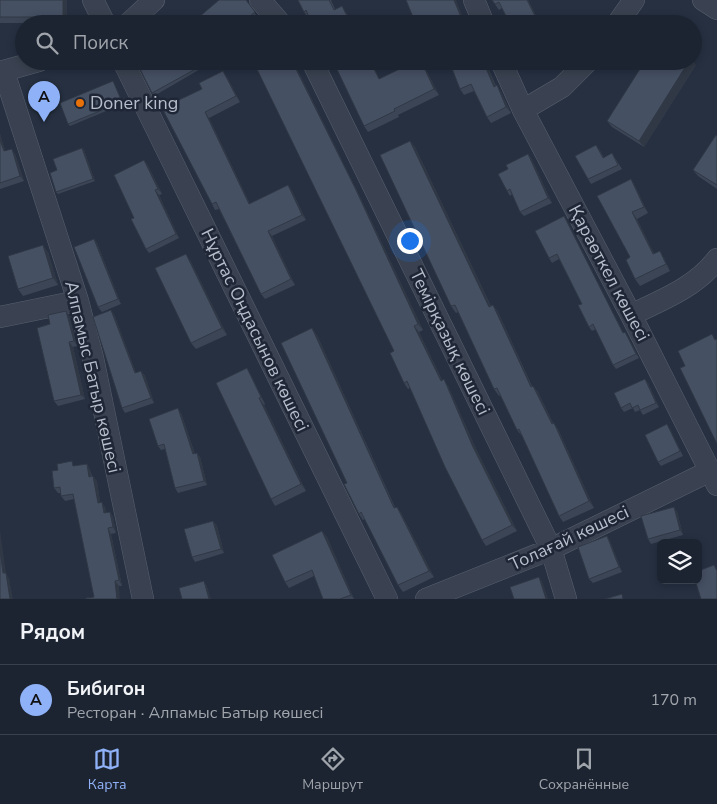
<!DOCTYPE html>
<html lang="ru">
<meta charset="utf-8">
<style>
:root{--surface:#1c2431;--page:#252c39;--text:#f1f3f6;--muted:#a0a4ab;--line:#3a414d;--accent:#8fb1f8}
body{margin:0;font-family:"Nunito Sans",sans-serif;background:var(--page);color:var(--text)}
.controls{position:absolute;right:15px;bottom:15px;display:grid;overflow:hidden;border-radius:8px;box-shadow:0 2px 8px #0003}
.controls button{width:45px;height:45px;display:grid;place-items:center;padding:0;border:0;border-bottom:1px solid var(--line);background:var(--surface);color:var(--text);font:25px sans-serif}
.you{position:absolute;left:409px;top:240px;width:18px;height:18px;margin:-12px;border:4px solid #fff;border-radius:50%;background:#1a73e8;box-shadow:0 0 0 8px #1a73e833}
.badge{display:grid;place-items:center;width:32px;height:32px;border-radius:50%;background:var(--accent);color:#111;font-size:16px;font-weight:700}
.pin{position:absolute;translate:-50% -41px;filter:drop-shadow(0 1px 2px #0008)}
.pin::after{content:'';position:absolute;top:26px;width:18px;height:15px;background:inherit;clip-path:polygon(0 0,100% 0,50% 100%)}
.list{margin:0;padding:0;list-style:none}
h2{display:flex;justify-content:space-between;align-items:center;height:65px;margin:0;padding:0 20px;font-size:21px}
h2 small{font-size:16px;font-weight:400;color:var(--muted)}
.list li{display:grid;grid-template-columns:32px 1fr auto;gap:15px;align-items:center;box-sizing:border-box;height:70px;padding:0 20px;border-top:1px solid var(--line)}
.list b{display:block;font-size:19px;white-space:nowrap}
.list p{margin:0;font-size:16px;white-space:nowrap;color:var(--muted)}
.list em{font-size:16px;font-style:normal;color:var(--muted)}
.icon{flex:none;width:28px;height:28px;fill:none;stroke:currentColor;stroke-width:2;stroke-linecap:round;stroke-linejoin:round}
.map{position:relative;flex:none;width:717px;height:599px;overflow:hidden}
.search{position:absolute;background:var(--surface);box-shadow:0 2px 8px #0003;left:15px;right:15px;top:15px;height:55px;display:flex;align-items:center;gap:12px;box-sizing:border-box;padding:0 18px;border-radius:28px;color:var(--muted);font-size:19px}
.sheet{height:135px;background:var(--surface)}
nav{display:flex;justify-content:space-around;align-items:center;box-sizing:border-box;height:70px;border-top:1px solid var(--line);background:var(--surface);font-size:14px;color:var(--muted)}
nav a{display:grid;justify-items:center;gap:2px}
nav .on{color:var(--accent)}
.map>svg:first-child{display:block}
</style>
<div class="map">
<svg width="717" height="599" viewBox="0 0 717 599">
<rect width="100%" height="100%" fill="#263041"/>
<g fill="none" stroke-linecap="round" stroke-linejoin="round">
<g stroke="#58606e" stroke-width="22">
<path id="minor" d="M93,0L105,24
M260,0L281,24
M474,0L484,24
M703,0L717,9
M128,24L154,0
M617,24L634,0
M123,61L387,599
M312,61L551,549L566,599
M501,61L523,110L631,315L717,485
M0,72L39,61
M4,72L78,301L93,358L143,599
M523,110L562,87L588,61
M631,315C662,300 696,287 717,259
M0,317L78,301
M426,599L551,549L710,471"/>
</g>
<use href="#minor" stroke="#3a4251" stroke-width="21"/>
</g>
<path fill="#3b4555" d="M0,0H67V23H0Z
M298,0H331L335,9L346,12L352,24H312L309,17L308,18L304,12Z
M492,0H528L540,24L502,8L499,10Z
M248,3L256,15L245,24H204Z
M199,61L202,68L154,96L152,93Z
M253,61H293L360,197L423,330L419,332L442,380L448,386L478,453L517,531L486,546L482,540L410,388L408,389L404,383L394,351Z
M485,61L496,86L501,92L511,113L491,123L487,117L474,91L464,95L460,89Z
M529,61H544L533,67Z
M696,65L644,147L612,127L607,121Z
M424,66L439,95L398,115L399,117L368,132L364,126L380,79Z
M227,77L240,102L209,118L250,204L288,185L292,191L306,220L272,236L295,285L265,299L261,294L219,209L215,210L212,204L202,89Z
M113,81L123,104L70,126L68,124Z
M0,134L5,151L15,154L24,181L0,189Z
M717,136V189L698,176L693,170Z
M410,141L415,147L491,306L493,305L498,312L532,386H533L538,392L553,423L558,429L594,508L563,522L559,516L522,436L517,430L500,395L499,396L494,389L458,312L456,313L451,306Z
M599,149L604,158H615L622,169L591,184L588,179Z
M84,150L95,181L58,194L56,192L57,170Z
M528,154L531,158L552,203L524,216L520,212L512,194L510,196L507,191L508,169Z
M147,164L162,194L159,195L179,238L149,253L146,249L134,218Z
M631,179L635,186L648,213L637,219L654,254L660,251L664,258L670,271L640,286L635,279L630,257Z
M564,216L567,221L623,333L628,337L639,358L616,369L613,365L596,329L592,331L589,327L582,304L559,259L552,263L549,258Z
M94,239L97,243L121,304L102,312L98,307Z
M48,252L58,285L23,296L18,289Z
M190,260L227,335L196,349L191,343Z
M114,314L136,373L141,371L145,376L154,403L125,413L122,408Z
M69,316L77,346L73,347L85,399L58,406L54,401L50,324Z
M317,335L395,507L401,513L434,577L403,592L398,585L365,519L363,520L359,514L347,483Z
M251,375L265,404L264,405L306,491L275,506L271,499Z
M648,383L659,407L643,415L640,410L635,412L633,408L624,412L621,408Z
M181,413L195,454L197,453L200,457L207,485L178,493L175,488L165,449L161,450L158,446Z
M670,429L683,456L661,466L658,462Z
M87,464L90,470L92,476L97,481L100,502L105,507L106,512H110L113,517L116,533L111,534L122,586H119L94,597L74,499L65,501L61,496V493H58L54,488L76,466Z
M674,507L677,512L683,535L651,544L648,539Z
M213,521L217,526L224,553L195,562L192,557Z
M322,531L327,537L354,599H323L314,576L289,588L285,582Z
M607,536L610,541L622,572L593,583L589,579Z"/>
<path fill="#303845" d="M63,0H67V23L63,17Z
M454,0H456L466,24H464Z
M527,0H528L540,24H539Z
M342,6L346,12L352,24H351Z
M292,61H293L360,197L423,330L418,324Z
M370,61H371L383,86L379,79Z
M421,61L424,66L439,95L434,89Z
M483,61H485L498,93L494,87Z
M689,61H693L696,65L644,147L639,141Z
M223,71L227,77L240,102L236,96Z
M497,85L501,92L511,113L506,107Z
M205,112L209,118L253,210L249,204Z
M0,134L7,156L4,151L0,140Z
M410,141L415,147L494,313L489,307Z
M82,148L84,150L95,181L93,179Z
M12,149L15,154L24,181L20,176Z
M528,154L531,158L552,203L548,198Z
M144,160L147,164L162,194L158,189Z
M631,179L635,186L648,213L644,207Z
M288,185L292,191L306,220L302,215Z
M155,190L159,195L179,238L176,234Z
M632,212L637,219L658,261L653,254Z
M564,216L567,221L626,338L623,333Z
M268,231L272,236L295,285L291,279Z
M94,239L97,243L121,304L118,299Z
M43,245L48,252L58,285L53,278Z
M660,251L664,258L670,271L666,264Z
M186,254L190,260L227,335L222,328Z
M493,305L498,312L535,394L531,387Z
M111,310L114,314L138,378L135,373Z
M66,311L69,316L77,346L74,341Z
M414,326L419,332L445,387L441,381Z
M312,328L317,335L398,515L394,508Z
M625,332L628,337L639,358L636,354Z
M69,342L73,347L85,399L81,395Z
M247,368L251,375L265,404L261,397Z
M141,371L145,376L154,403L151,398Z
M444,379L448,386L478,453L517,531L512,525L473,447Z
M645,379L648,383L659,407L656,403Z
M533,386L538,392L556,430L552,424Z
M259,398L264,405L306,491L301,484Z
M178,408L181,413L196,458L193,454Z
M554,423L558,429L594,508L589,501Z
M667,424L670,429L683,456L680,451Z
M197,453L200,457L207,485L204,481Z
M87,464L90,470L92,482L89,477Z
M93,476L97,481L101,508L98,503Z
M102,502L105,507L108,518L104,513Z
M397,507L401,513L434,577L429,571Z
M674,507L677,512L683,535L680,530Z
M110,512L113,517L116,533L113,527Z
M213,521L217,526L224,553L221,549Z
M108,528L111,534L122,586L119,580Z
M0,530L6,573L9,578L13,599H10L3,573L0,550Z
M322,531L327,537L354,599L351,595Z
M607,536L610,541L622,572L619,567Z
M539,577L542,581L548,599H546Z
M115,581L119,586L120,599H117Z
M204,581L207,586L211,599H209Z"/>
<path fill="#455063" stroke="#303845" d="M0,0H63V17H0Z
M219,0H246L255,12L240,24H204L199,17Z
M298,0H329L334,10L342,6L351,24H312L306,10L304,12Z
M406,0H454L464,24H412L415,22Z
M492,0H527L539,24H510L499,2L495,4Z
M150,61H198L201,66L152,93L139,67Z
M253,61H292L356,190L418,324L414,326L441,381L444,379L473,447L512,525L482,540L445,467L407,381L404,383L390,353L394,351Z
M333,61H370L379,79L416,61H421L434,89L394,109L395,111L364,126Z
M449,61H483L494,87L497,85L506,107L487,117L471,84L460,89Z
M645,61H689L639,141L607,121Z
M223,71L236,96L205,112L249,204L288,185L302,215L268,231L291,279L261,294L216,202L212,204L162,108L202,89L199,83Z
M113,81L122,102L68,124L60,103Z
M716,135L717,136V185L693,170Z
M0,140L4,151L12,149L20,176L0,183Z
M410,141L489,307L493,305L531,387L533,386L552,424L554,423L589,501L559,516L519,429L517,430L497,388L494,389L455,305L451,306L380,155Z
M596,145L603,158L612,153L618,165L588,179L575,156Z
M82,148L93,179L56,192L50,173L57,170L53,159Z
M528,154L548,198L520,212L510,189L507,191L498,174L508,169L506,165Z
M144,160L158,189L155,190L176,234L146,249L131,219L134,218L114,175Z
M631,179L644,207L632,212L653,254L660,251L666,264L635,279L626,260L630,257L597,196Z
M564,216L623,333L625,332L636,354L613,365L593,324L589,327L578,305L582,304L557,254L549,258L535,231Z
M94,239L118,299L98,307L74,247Z
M43,245L53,278L18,289L8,256Z
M186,254L222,328L191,343L155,268Z
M111,310L135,373L141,371L151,398L122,408L93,317Z
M66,311L74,341L69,342L81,395L54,401L37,328L50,324L48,315Z
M312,328L394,508L397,507L429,571L398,585L361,512L359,514L344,484L347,483L281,343Z
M712,334L715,340L717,339V444L680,368L685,366L678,351Z
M247,368L261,397L259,398L301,484L271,499L216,383Z
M645,379L656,403L640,410L638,405L632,408L630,403L621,408L614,393Z
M178,408L193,454L197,453L204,481L175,488L164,444L158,446L149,419Z
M667,424L680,451L658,462L645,435Z
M72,461L73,466L87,464L89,477L93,476L98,503L102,502L104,513L110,512L113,527L108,528L119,580L115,581L117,599H86V598L94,597L73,494L61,496L60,487L54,488L52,471L58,470L57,464Z
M674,507L680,530L648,539L641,516Z
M213,521L221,549L192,557L184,529Z
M322,531L351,595L340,599H323L312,570L285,582L272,555Z
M607,536L619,567L589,579L578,547Z
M0,550L3,573H6L10,599H0Z
M714,565L717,571V599H701L695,580H698V571Z
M539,577L546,599H514L510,587Z
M204,581L209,599H182L179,588Z
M622,594L623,599H605Z"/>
<circle fill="#e8710a" stroke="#1f2736" stroke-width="2" cx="80" cy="103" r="5"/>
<g text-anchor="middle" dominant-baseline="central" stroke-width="5" stroke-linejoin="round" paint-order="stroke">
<g font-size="18" fill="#b7bdcb" stroke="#1f2736" text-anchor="start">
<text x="90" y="103">Doner king</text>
</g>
<g font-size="18" fill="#b7bdcb" stroke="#1f2736">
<text transform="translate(609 273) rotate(62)">Қараөткел көшесі</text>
<text transform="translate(255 330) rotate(64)">Нұртас Оңдасынов көшесі</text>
<text transform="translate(450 342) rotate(64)">Темірқазық көшесі</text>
<text transform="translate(93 377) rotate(77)">Алпамыс Батыр көшесі</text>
<text transform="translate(569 538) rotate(-25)">Толағай көшесі</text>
</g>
</g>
</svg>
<div class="controls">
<button><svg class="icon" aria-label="layers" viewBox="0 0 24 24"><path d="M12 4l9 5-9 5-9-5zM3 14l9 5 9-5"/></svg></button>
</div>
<div class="you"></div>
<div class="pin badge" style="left:44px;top:122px">A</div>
<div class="search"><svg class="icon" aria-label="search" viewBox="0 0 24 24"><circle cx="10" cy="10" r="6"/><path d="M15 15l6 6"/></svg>Поиск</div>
</div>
<section class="sheet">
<h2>Рядом<small></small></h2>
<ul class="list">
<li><span class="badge">A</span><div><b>Бибигон</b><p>Ресторан · Алпамыс Батыр көшесі</p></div><em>170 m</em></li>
</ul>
</section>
<nav>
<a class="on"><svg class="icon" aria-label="map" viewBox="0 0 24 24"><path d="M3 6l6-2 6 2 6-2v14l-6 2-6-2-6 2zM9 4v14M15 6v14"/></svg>Карта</a>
<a><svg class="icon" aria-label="directions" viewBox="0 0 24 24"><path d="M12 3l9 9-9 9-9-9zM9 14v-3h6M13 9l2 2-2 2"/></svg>Маршрут</a>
<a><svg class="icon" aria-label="saved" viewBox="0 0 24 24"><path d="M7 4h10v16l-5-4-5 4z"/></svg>Сохранённые</a>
</nav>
